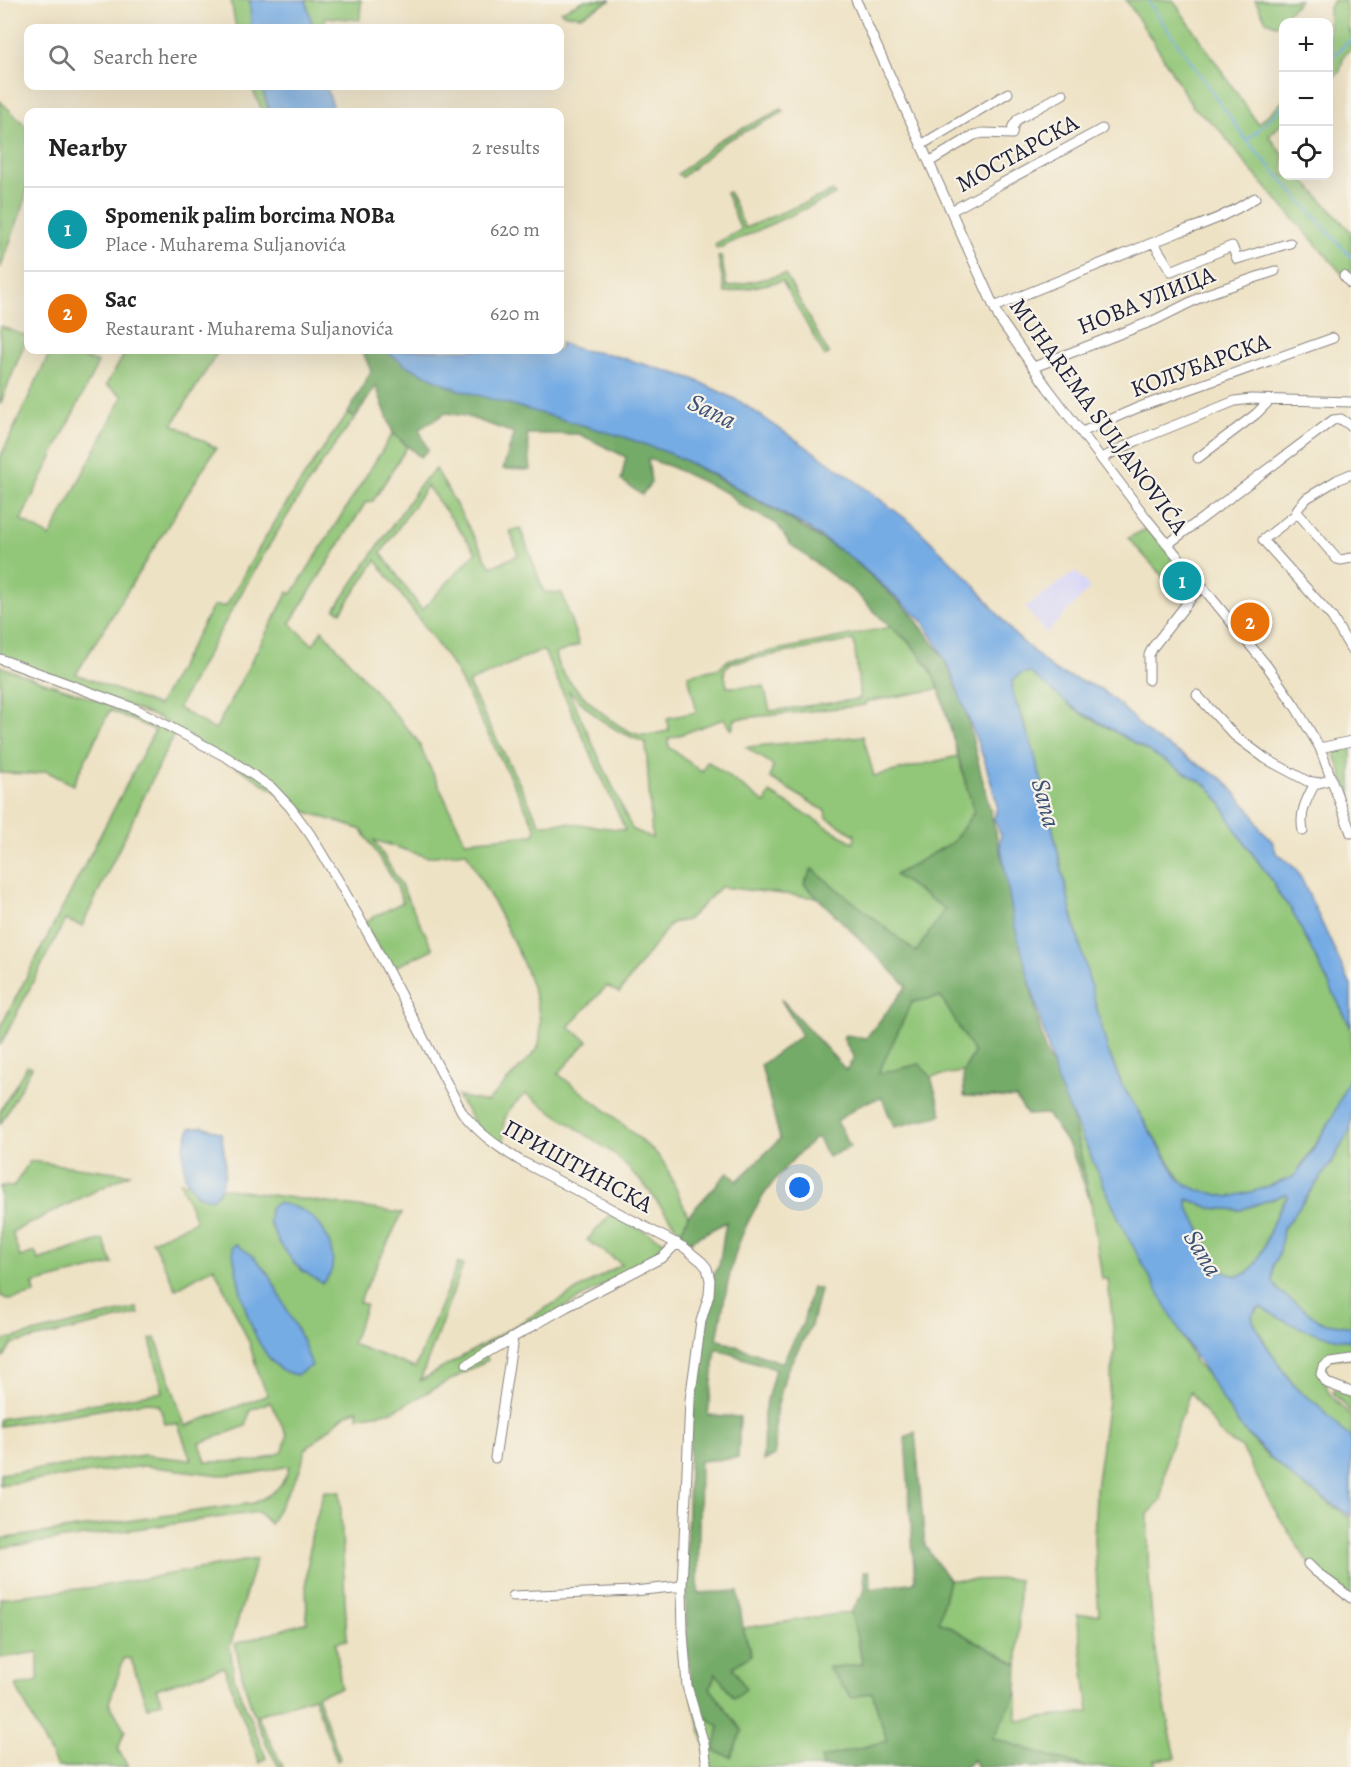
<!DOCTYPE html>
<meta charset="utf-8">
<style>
:root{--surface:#fff;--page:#f2f2f2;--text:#222;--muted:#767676;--line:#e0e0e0;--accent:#b45309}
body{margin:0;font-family:Alegreya,serif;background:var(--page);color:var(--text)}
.controls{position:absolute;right:18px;top:18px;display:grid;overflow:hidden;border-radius:12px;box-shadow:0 6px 24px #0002}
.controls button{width:54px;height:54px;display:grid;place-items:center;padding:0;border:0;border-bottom:2px solid var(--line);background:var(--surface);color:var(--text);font:30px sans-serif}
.you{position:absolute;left:800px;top:1188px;width:21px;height:21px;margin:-15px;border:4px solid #fff;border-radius:50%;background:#1a73e8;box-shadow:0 0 0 9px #1a73e833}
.badge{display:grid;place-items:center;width:39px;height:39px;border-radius:50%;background:var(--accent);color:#fff;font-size:20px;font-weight:700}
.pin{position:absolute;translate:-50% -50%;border:3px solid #fff;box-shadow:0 2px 6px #0006}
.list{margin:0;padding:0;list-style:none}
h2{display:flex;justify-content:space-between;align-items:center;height:78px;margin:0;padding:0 24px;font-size:26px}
h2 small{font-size:20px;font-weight:400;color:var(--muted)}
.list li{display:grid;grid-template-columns:39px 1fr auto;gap:18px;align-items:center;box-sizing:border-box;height:84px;padding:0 24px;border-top:2px solid var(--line)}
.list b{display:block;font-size:22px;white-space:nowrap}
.list p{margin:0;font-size:20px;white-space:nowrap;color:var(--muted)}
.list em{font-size:20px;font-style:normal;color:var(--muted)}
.icon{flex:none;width:33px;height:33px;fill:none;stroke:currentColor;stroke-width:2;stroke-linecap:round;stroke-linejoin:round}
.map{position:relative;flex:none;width:1351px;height:1767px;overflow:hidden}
.search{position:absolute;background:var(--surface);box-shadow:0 6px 24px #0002;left:24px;top:24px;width:540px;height:66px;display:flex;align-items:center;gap:15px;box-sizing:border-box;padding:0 21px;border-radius:12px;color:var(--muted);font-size:22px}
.panel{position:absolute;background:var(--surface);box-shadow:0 6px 24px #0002;left:24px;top:108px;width:540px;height:246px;border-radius:12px}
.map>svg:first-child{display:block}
</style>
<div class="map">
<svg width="1351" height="1767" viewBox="0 0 1351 1767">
<rect width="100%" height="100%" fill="#f7f3e8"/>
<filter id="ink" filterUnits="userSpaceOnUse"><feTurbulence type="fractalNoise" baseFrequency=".0167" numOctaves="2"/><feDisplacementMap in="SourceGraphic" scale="12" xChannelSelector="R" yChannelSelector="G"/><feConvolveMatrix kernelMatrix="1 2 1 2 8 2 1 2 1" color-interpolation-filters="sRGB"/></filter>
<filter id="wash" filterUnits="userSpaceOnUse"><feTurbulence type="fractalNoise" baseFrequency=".008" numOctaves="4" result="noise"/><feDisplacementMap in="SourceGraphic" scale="24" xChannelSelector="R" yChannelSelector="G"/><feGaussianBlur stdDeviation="1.35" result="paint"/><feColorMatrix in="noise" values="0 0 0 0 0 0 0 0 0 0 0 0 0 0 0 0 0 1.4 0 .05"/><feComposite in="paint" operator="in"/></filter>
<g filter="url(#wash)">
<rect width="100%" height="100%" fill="#eee2c4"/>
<path fill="#d9d7f7" d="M1076,571L1090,588L1046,634L1025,607Z"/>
<path fill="#92c678" stroke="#5a745a" stroke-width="1.5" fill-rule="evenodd" d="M231,0H250L252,28H236Z
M305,0H361L360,20L325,17V28H305Z
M585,0H611L581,16L563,14L561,11Z
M1126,0H1173L1258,124L1283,101V122L1269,136L1283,155L1284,176H1300L1351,232V284L1249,168L1219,129L1192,106L1160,52Z
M1255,0H1300L1276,25L1266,21Z
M1334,0H1345L1349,32L1351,31V49L1344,55L1340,71L1329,81V7Z
M251,86H262L269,112H263Z
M0,101L28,128V179L24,204L0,269Z
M782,109L784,112L724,142L682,177L678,174L721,139Z
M833,191L835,195L717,249L715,244L741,230L726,193L729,192L745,228Z
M721,256L727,287L785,274L829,354L825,356L782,281L725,293L718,257Z
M0,326L28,337V343L25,342L0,405Z
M45,350H62L98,363L21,520L50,537L123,396L106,385L127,350H219L173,424L216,448L76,674L158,706L213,606H226C262,540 304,474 348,413L355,418C286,507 232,609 178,708L215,730L288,592L292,594L393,433L407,447L373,501L366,502L290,623L313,645L322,630L417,740L465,841L533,835L536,829L455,669L376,560L341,612L335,609L422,482L436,469L491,567L518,555L510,531L520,528L544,592L562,593L579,645L555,654C556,658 557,663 559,667C572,688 616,731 641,735C649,736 661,732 669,731L667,718L697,712L688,675L720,668L728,660L890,627C915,645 927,661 939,689L865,702V705L735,719L732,730L724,719L668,739L669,747L702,772L707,761L765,803L770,793L854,843L855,835L827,818L825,811L770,778L773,765L746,747L863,736L874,776L958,756L974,812L953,842L895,875L945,909L916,953L813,870L804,884L819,898L721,887L687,920L671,923L619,993L607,986L568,1027L588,1041L558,1074L613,1116L656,1153L666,1166L688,1216L681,1233L643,1183L614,1154L526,1094C504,1110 498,1125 507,1151L480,1131L457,1096L487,1102L537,1050C556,1002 489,897 466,852L427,857L374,840L400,883L433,949L391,969L364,922L403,902L396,884L362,830L292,807L283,796L159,718L0,659V458L50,352ZM427,486L476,552L422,610L381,553ZM854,640L860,699L770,711L764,686L727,687L724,671L730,663ZM544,651L625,829V830L568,823L540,824L468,683L537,652ZM568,690L598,718L620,732L646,743L652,838L632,829Z
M1148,528L1196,585L1195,589L1184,600L1128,538Z
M0,666C23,676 47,683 71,691C106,703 141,718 174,734L82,926L65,920L0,1046V1028L155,730L110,710L73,785L46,771L34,774L0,773Z
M1029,672C1036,677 1045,682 1051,688C1061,697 1068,706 1079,712C1122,736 1166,760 1208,786L1221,803L1236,831L1273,882L1280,896L1291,908L1351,1028V1074L1346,1089L1332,1118L1294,1177L1248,1202L1195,1193L1182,1182L1122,1085L1108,1051L1071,911L1045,794L1025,724L1013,694L1012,681L1020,674Z
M1351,744V802L1333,748Z
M941,996L974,1053L963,1072L931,1077L919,1064L877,1075L912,1002Z
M27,1066L32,1067L0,1125V1111Z
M1070,1106L1196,1364L1235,1401L1240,1426L1264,1453L1300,1483L1351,1519V1597L1309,1564L1271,1504L1242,1448L1223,1437L1190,1392L1167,1457L1161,1501L1148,1514C1146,1595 1157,1678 1176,1758L1154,1760L1156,1767H1084L992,1738L1017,1692V1721L1089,1712L1077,1615L1099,1614L1094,1542L1096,1489L1115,1348L1108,1279H1102L1091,1203Z
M1351,1128V1327L1321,1322L1279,1291L1273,1281V1265L1278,1256L1283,1229L1332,1162Z
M30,1161L130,1174L12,1232L20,1257L35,1252L38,1260L103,1239L113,1264L33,1284L35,1294L11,1300L0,1296V1186L13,1187Z
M180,1182L189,1183L197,1195L218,1194L221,1188L402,1213L359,1302L366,1305L352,1344L415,1368L458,1263L463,1265L420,1381L622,1264L587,1240L612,1213L666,1243L669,1246V1249L483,1352L488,1360L393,1411L358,1417V1409L345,1415L305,1450L301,1468L270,1524L258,1512L0,1548V1539L254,1503C272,1494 285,1487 289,1466L255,1473L221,1475L145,1466L0,1485V1474L144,1455L191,1460L178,1424L165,1423L159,1405L147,1402L0,1426V1419L163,1392L150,1339L156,1338L185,1426L268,1395L259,1376L249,1342L214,1267L176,1289L152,1241L196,1221ZM269,1222L304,1272C288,1258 279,1241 269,1222ZM270,1402L287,1435L283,1452L257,1461L206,1462L200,1443L246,1426L250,1410Z
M1286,1194L1288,1195C1283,1203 1278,1211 1274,1220C1264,1242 1254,1294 1220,1269L1188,1207L1187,1199L1211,1208L1240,1210Z
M1261,1307C1287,1325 1320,1336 1351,1341V1357L1327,1359C1323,1395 1327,1391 1351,1416V1438L1338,1428L1318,1406L1298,1390L1277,1363L1252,1319L1253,1313Z
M137,1308L139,1314L12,1344L4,1357L0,1358V1341Z
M1335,1389L1351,1394V1412L1334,1394L1333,1391Z
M324,1491L340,1492L347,1640L336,1642L341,1688L317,1695L340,1759L337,1761L314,1697L257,1715L283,1767H279C256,1729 244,1688 235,1644L307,1622L306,1582L311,1537Z
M256,1559L230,1646L234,1678L266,1758L260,1763L224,1667L156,1689L162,1702L147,1707L131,1659L124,1658L109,1703L125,1730L118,1749L128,1767H57L16,1686L38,1681V1652L0,1658V1598L96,1587Z
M1019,1579L1018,1665L938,1621L949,1580Z
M851,1612L863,1665L829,1667L872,1692L887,1741L822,1758L824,1767H710L695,1709L719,1726L742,1731L710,1688L716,1673L732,1667L751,1655L743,1628Z"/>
<path fill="#75ab68" stroke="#4c6652" stroke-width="1.5" d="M362,350H387L464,389L523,408L636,437L684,460L778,512L849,556L910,612L943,656L963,701L1012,898L1044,1048L1070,1106L1091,1203L1071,1149L1047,1114L1027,1115L1016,1098L964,1096L963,1072L974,1053L941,997L912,1002L878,1074L920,1064L931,1077L942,1115L894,1127L882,1098L863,1103L837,1121L850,1147L828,1157L817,1137C778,1170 746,1212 733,1262C726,1287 722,1314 717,1339L782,1363L803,1323L812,1287L820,1289L811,1326L786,1372L776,1412L775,1456L763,1461L764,1412L775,1369L716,1349L708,1415L740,1417L738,1458L700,1461L698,1593L738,1591L743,1628L751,1655L733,1667L746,1689L734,1698L716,1673L710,1688L742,1731L731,1757L714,1751L719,1726L695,1709C684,1652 685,1594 687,1537C689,1496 688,1454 692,1414C697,1368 706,1324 714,1279L713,1274L719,1266L726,1222L687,1243L681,1233L688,1216L728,1172L737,1181L780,1139L761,1065L802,1035L780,998L846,1070L854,1058L843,1038L845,1035L866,1038L907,986L804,884L812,869L916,952L945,909L895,875L953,842L974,812L939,689L930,668L910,642L890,627L856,593L790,544L777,524L739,505L729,494L669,466L648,459L651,482L642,495L621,480L626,457L579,434H527L531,470L503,469L514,433L465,416L446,413L419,429L428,450L420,457L393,433L376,386L355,418L348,413L371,371Z
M915,1432L925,1546L949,1580L939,1621L1018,1665L1017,1692L993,1738L1084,1767H977L973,1760L966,1767H824L821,1758L887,1741L872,1692L852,1698L828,1668L863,1664L851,1612L865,1590L864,1572L869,1571L871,1589L915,1582L905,1437Z"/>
<path fill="#76ace4" stroke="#4c6790" stroke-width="1.5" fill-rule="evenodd" d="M250,0H306L313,28H251Z
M261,86H326L335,112H270Z
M560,343L581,350L609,354L691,378L739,401L845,473L914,525L971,581L1014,634L1055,671L1101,689L1121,706L1151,736L1224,780L1252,813L1261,830L1272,841L1276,852L1296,869L1302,880L1351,986V1028L1291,909L1280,896L1273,882L1236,831L1221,803L1208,786L1094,719C1069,708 1051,688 1029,672L1020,674L1012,681L1013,694L1033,749L1045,794L1071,911L1108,1051L1122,1085L1178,1178L1187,1185L1198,1190L1229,1197L1255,1191L1293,1177L1306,1161L1332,1118L1351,1074V1128L1332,1162L1283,1229L1280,1252L1273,1265V1281L1279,1291L1321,1322L1351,1327V1341C1318,1336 1289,1326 1261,1307L1256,1309L1252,1316C1255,1332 1287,1378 1299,1391C1305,1396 1312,1399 1318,1405C1329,1416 1339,1428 1351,1438V1516L1296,1481L1263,1450L1239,1425L1183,1337L1124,1230L1058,1084L1014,923L1000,842L1001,835L994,819L997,807L996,800L985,762L950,670L936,642L921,619L853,559L803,525L716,476L674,455L624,437L456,389L407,366L384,350H560ZM1286,1194L1288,1195C1284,1204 1278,1211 1274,1220C1265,1243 1254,1294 1220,1269L1188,1207L1187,1199L1211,1208L1240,1210Z
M203,1126L221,1133C225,1155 231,1184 211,1199L197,1195L185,1177L183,1148L190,1128Z
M277,1203C291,1205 304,1209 315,1220C330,1234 342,1269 322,1283L304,1272L294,1263L279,1242L269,1222L270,1208Z
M236,1244L255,1258L270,1276L303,1342L312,1366L296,1375C291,1373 283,1372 279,1368C249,1343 238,1284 232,1247Z"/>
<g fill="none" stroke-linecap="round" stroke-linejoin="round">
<path stroke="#76ace4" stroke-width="2" d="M1147,0L1247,141L1351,257
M1328,61L1351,39
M1247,141L1284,105"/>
</g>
</g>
<g filter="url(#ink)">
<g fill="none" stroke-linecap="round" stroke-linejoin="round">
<g stroke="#888280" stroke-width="11">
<path id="minor" d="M856,0L999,318L1047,387L1147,519L1267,666L1295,706L1320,748L1351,833
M921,145L1008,93
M929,162L974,135L983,133L1012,134L1013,126L1018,119L1063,94
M951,211L1102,129
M1154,243L1171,271L1232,246L1237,259L1290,243
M1344,276L1351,284
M994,307L1179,232C1207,224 1230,214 1255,198
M1034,367L1155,320L1207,294L1275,271
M1082,432L1137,408L1333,338
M1102,458L1136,441L1235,401L1251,399L1351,402
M1198,458L1256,414L1270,400
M1351,474L1337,480L1307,498L1299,507L1295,515L1263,540L1332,617L1351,649
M1297,512L1337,559L1341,560L1351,558
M1168,544L1333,420L1341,419L1351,426
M0,659L136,709L228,758L272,788L290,807L310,834L338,880L375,946L462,1112C478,1133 497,1146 519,1160L685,1248L702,1262L707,1268L710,1280L709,1295L701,1321L690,1400L682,1588L683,1632L687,1686L704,1744L707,1767
M1149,680V655L1153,647L1192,597L1203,587
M1197,695L1235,736L1266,759L1307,781L1319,783L1332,779
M1320,748L1351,741
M1303,831C1299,812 1307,799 1315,783
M1351,1359L1330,1362L1323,1367L1321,1374L1327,1383L1351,1392
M467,1364L566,1307L663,1257L677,1243
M495,1458L513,1338
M1308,1564L1315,1571L1351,1598
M513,1596L634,1591L682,1586"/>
</g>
<use href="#minor" stroke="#fff" stroke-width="9"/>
</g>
</g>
<g text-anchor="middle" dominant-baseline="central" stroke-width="4.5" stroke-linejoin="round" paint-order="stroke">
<g font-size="24" fill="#22223b" stroke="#f7f3e8">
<text transform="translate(1017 153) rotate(-29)">МОСТАРСКА</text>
<text transform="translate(1146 300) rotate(-22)">НОВА УЛИЦА</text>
<text transform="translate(1200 365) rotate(-20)">КОЛУБАРСКА</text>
<text transform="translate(1099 416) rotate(54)">MUHAREMA SULJANOVIĆA</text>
<text transform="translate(578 1166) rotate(29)">ПРИШТИНСКА</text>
</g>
<g font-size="26" font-style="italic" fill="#3f5276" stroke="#f7f3e8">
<text transform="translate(712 411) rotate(26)">Sana</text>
<text transform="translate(1046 803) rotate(75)">Sana</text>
<text transform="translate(1203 1253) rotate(59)">Sana</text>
</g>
</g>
</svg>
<div class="controls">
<button>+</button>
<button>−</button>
<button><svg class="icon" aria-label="locate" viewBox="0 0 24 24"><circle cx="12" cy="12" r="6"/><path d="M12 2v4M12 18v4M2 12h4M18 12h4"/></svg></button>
</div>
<div class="you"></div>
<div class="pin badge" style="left:1182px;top:581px;background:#0f9aa8">1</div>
<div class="pin badge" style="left:1250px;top:622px;background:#e8710a">2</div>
<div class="search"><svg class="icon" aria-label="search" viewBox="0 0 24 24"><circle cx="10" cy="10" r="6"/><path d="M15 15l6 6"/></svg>Search here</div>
<section class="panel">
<h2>Nearby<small>2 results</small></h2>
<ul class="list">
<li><span class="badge" style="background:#0f9aa8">1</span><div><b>Spomenik palim borcima NOBa</b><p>Place · Muharema Suljanovića</p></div><em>620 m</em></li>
<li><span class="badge" style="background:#e8710a">2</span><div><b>Sac</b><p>Restaurant · Muharema Suljanovića</p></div><em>620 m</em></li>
</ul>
</section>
</div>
